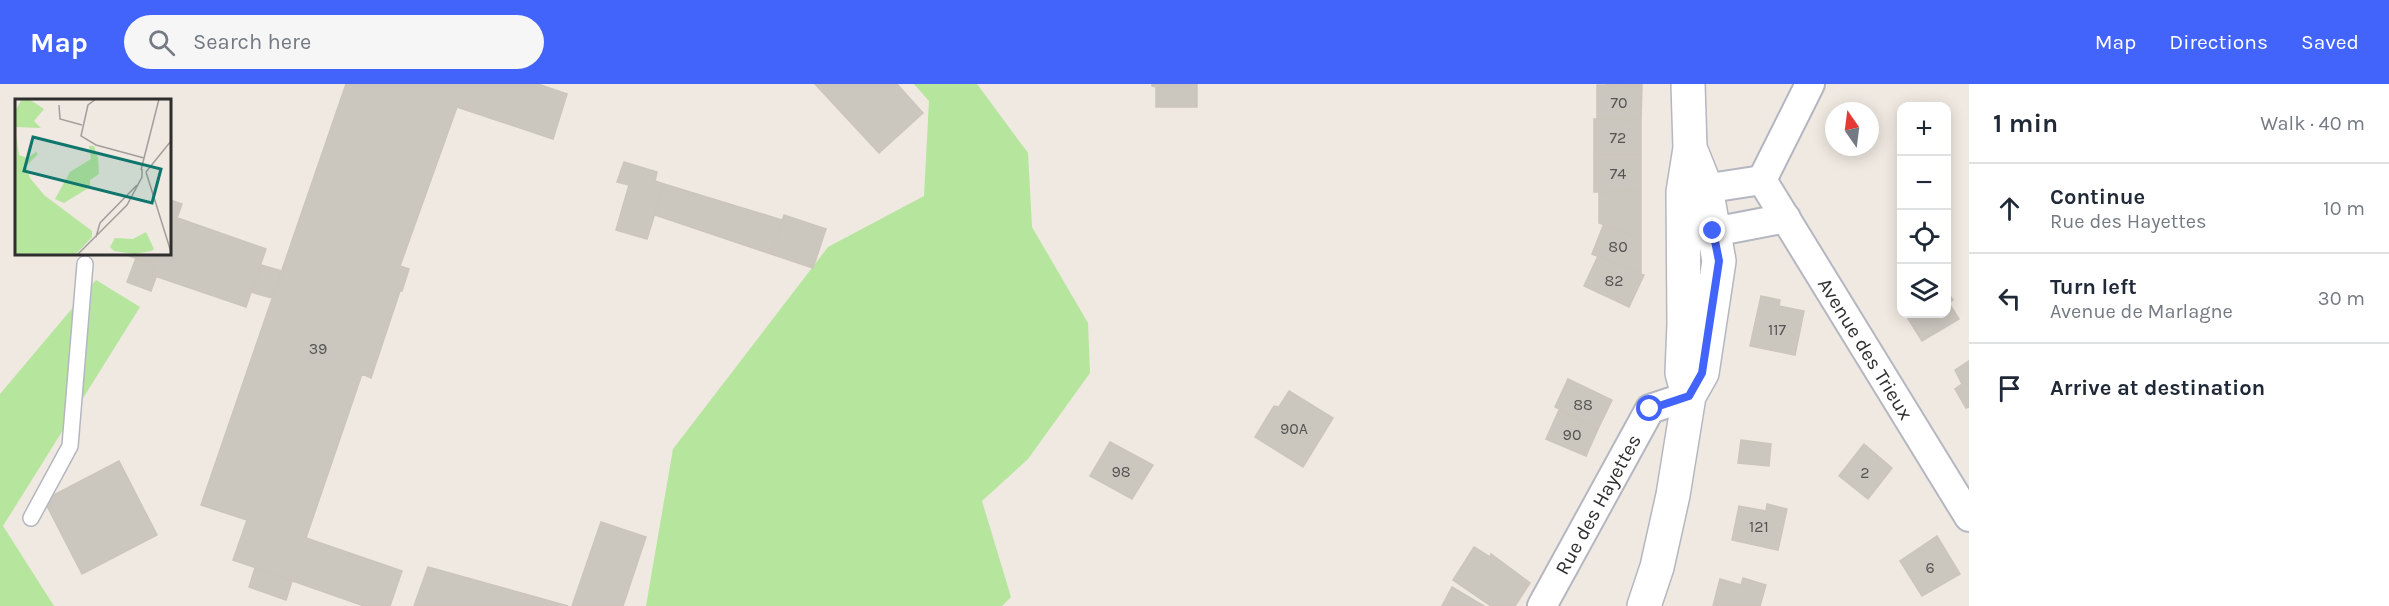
<!DOCTYPE html>
<meta charset="utf-8">
<style>
:root{--surface:#fff;--page:#f6f6f7;--text:#1f2937;--muted:#747a83;--line:#e0e1e3;--accent:#4264fb}
body{margin:0;font-family:Karla,sans-serif;background:var(--page);color:var(--text)}
.controls{position:absolute;right:18px;top:18px;display:grid;overflow:hidden;border-radius:12px;box-shadow:0 3px 15px #0003}
.controls button{width:54px;height:54px;display:grid;place-items:center;padding:0;border:0;border-bottom:2px solid var(--line);background:var(--surface);color:var(--text);font:30px sans-serif}
.compass{position:absolute;left:1825px;top:18px;width:54px;height:54px;border-radius:50%;background:var(--surface);box-shadow:0 3px 15px #0003;rotate:346deg}
.stop{position:absolute;width:18px;height:18px;margin:-14px;border:4px solid #4264fb;border-radius:50%;background:#fff}
.stop.end{background:#4264fb;border-color:#fff;box-shadow:0 2px 6px #0008}
.list{margin:0;padding:0;list-style:none}
h2{display:flex;justify-content:space-between;align-items:center;height:78px;margin:0;padding:0 24px;font-size:26px}
h2 small{font-size:20px;font-weight:400;color:var(--muted)}
.list li{display:grid;grid-template-columns:39px 1fr auto;gap:18px;align-items:center;box-sizing:border-box;height:90px;padding:0 24px;border-top:2px solid var(--line)}
.list b{display:block;font-size:22px;white-space:nowrap}
.list p{margin:0;font-size:20px;white-space:nowrap;color:var(--muted)}
.list em{font-size:20px;font-style:normal;color:var(--muted)}
.icon{flex:none;width:33px;height:33px;fill:none;stroke:currentColor;stroke-width:2;stroke-linecap:round;stroke-linejoin:round}
.map{position:relative;flex:none;width:1969px;height:522px;overflow:hidden}
header{display:flex;align-items:center;gap:36px;box-sizing:border-box;height:84px;padding:0 30px;background:var(--accent);color:#fff}
header strong{font-size:28px}
nav{display:flex;gap:33px;margin-inline-start:auto;font-size:21px}
.search{width:420px;height:54px;background:var(--page);display:flex;align-items:center;gap:15px;box-sizing:border-box;padding:0 21px;border-radius:33px;color:var(--muted);font-size:22px}
main{display:flex}
aside{flex:1;background:var(--surface)}
.map>svg:first-child{display:block}
</style>
<header>
<strong>Map</strong>
<div class="search"><svg class="icon" aria-label="search" viewBox="0 0 24 24"><circle cx="10" cy="10" r="6"/><path d="M15 15l6 6"/></svg>Search here</div>
<nav><a>Map</a><a>Directions</a><a>Saved</a></nav>
</header>
<main>
<div class="map">
<svg width="1969" height="522" viewBox="0 0 1969 522">
<rect width="100%" height="100%" fill="#efe9e1"/>
<path fill="#b6e59e" d="M914,0H977L1028,69L1032,143L1088,239L1090,289L1028,375L982,417L1011,513L1002,522H646L673,365L828,163L924,112L929,17Z
M96,196L140,223L3,442L54,522H0V310Z"/>
<path fill="#cbc7bf" stroke="#cbc5ba" stroke-width="1.5" d="M346,0H538L567,10L553,55L457,23L400,182L409,185L402,207H400L371,294L362,290L306,454L402,487L390,522H364L233,476L247,436L201,421Z
M815,0H897L923,29L879,69Z
M1152,0H1197V23H1156V3L1152,2Z
M1606,0H1642V2L1606,1Z
M1597,1L1642,2L1641,36L1597,35Z
M1594,35L1641,36V71H1594Z
M1594,71H1641V107L1594,108Z
M624,78L657,88L655,97L664,100L647,155L616,146L629,101L617,98Z
M664,100L782,136L771,170L655,131Z
M1641,107V155L1599,139V108Z
M170,116L182,120L177,134L172,132L170,139Z
M784,131L826,145L813,184L771,170Z
M172,132L266,165L246,223L152,191L155,181L129,172L128,170H170V139Z
M1603,142L1641,155V189L1592,170Z
M1598,172L1644,191L1629,223L1584,202Z
M136,174L155,181L152,191L156,193L151,207L127,198Z
M261,181L282,187L272,214L251,208Z
M1946,206L1953,216L1949,219L1959,235L1922,257L1905,230H1946Z
M1761,212L1780,216L1779,222L1804,227L1795,271L1750,262Z
M1969,277V301L1962,300L1955,286Z
M1568,295L1612,316L1598,345L1555,323Z
M1962,300L1969,301V323L1966,324L1955,305Z
M1289,307L1333,334L1303,383L1255,353L1274,322L1279,323Z
M1559,326L1598,345L1586,372L1546,355Z
M1741,356L1771,360L1769,382L1738,379Z
M1110,358L1153,381L1132,415L1090,392Z
M1864,360L1892,384L1868,415L1839,392Z
M119,377L157,451L82,490L44,416Z
M1767,420L1787,425L1778,466L1732,456L1739,422L1766,427Z
M601,438L646,453L623,522H572Z
M1937,452L1960,490L1922,512L1900,477Z
M1474,463L1490,473L1491,470L1530,499L1515,522H1491L1453,496Z
M428,483L568,522H414Z
M255,484L292,497L286,516L249,503Z
M1743,494L1766,501L1760,522H1713L1720,495L1741,501Z
M1452,503L1484,522H1442Z"/>
<g fill="none" stroke-linecap="round" stroke-linejoin="round">
<g stroke="#b4b7c1" stroke-width="18">
<path id="service" d="M31,434L70,362L85,180"/>
</g>
<g stroke="#b4b7c1" stroke-width="32">
<g id="minor">
<path id="s1" d="M1762,96L1969,433"/>
<path d="M1762,96L1810,0"/>
<path d="M1684,108L1762,96"/>
<path d="M1696,145L1698,151L1786,134"/>
<path id="s2" d="M1542,522L1650,325L1689,312"/>
</g>
</g>
<g stroke="#b4b7c1" stroke-width="36">
<path id="secondary" d="M1685,300L1682,289L1684,240L1683,108L1690,64L1688,0
M1644,522L1657,483L1673,411L1689,312L1702,289L1719,177L1706,104L1690,64"/>
</g>
<use href="#service" stroke="#fff" stroke-width="15"/>
<use href="#minor" stroke="#fff" stroke-width="28"/>
<use href="#secondary" stroke="#fff" stroke-width="33"/>
</g>
<g fill="none" stroke-linecap="round" stroke-linejoin="round">
<path stroke="#4264fb" stroke-width="8" d="M1650,325L1689,312L1702,289L1719,177L1713,147"/>
</g>
<g text-anchor="middle" dominant-baseline="central" stroke-width="5" stroke-linejoin="round" paint-order="stroke">
<g font-size="16" fill="#555452">
<text x="1619" y="18">70</text>
<text x="1618" y="53">72</text>
<text x="1618" y="89">74</text>
<text x="1618" y="162">80</text>
<text x="1614" y="196">82</text>
<text x="1777" y="245">117</text>
<text x="318" y="264">39</text>
<text x="1583" y="320">88</text>
<text x="1294" y="344">90A</text>
<text x="1572" y="350">90</text>
<text x="1121" y="387">98</text>
<text x="1865" y="388">2</text>
<text x="1759" y="442">121</text>
<text x="1930" y="483">6</text>
</g>
<g font-size="20" fill="#2e2e2e" stroke="#fff">
<text stroke="none"><textPath href="#s1" startOffset="198">Avenue des Trieux</textPath></text>
<text stroke="none"><textPath href="#s2" startOffset="116">Rue des Hayettes</textPath></text>
</g>
</g>
<g transform="translate(15 15)">
<rect width="156" height="156" fill="#efe9e1"/>
<path d="M7,0H14L29,10L19,22L26,29L0,28L4,56L12,59L21,53L23,55L11,67L15,79L29,96L77,132V138L60,156H0V12ZM74,47H79L83,59L84,75L75,81V88L49,104L40,100L55,73L76,60ZM131,133L139,150L136,152L119,155L99,152L95,148L100,139L118,140Z" fill="#b6e59e"/>
<path fill="none" stroke="#a29e99" stroke-width="1.5" d="M81,0L73,6L66,37L81,46L129,59M44,6L45,20L67,26M126,71L144,0M131,73L156,153M131,73L156,42M81,138L85,124L122,86M62,156L112,106L127,78V70"/>
<path fill="#0f766e" fill-opacity="0.15" stroke="#0f766e" stroke-width="3" d="M18,38L146,70L137,104L9,72Z"/>
<rect width="156" height="156" fill="none" stroke="#2e2e2e" stroke-width="3"/>
</g>
</svg>
<div class="controls">
<button>+</button>
<button>−</button>
<button><svg class="icon" aria-label="locate" viewBox="0 0 24 24"><circle cx="12" cy="12" r="6"/><path d="M12 2v4M12 18v4M2 12h4M18 12h4"/></svg></button>
<button><svg class="icon" aria-label="layers" viewBox="0 0 24 24"><path d="M12 4l9 5-9 5-9-5zM3 14l9 5 9-5"/></svg></button>
</div>
<svg class="compass" viewBox="-18 -18 36 36"><path d="M0-13l5 13h-10z" fill="#e53935"/><path d="M0 13l5-13h-10z" fill="#747a83"/></svg>
<div class="stop" style="left:1650px;top:325px"></div>
<div class="stop end" style="left:1713px;top:147px"></div>
</div>
<aside>
<h2>1 min<small>Walk · 40 m</small></h2>
<ul class="list">
<li><svg class="icon" aria-label="ahead" viewBox="0 0 24 24"><path d="M12 20V5M6 11l6-6 6 6"/></svg><div><b>Continue</b><p>Rue des Hayettes</p></div><em>10 m</em></li>
<li><svg class="icon" aria-label="left" viewBox="0 0 24 24"><path d="M17 20v-9H6M10 6l-5 5 5 5"/></svg><div><b>Turn left</b><p>Avenue de Marlagne</p></div><em>30 m</em></li>
<li><svg class="icon" aria-label="arrive" viewBox="0 0 24 24"><path d="M6 21V4h12l-3 4 3 4H6"/></svg><div><b>Arrive at destination</b></div></li>
</ul>
</aside>
</main>
